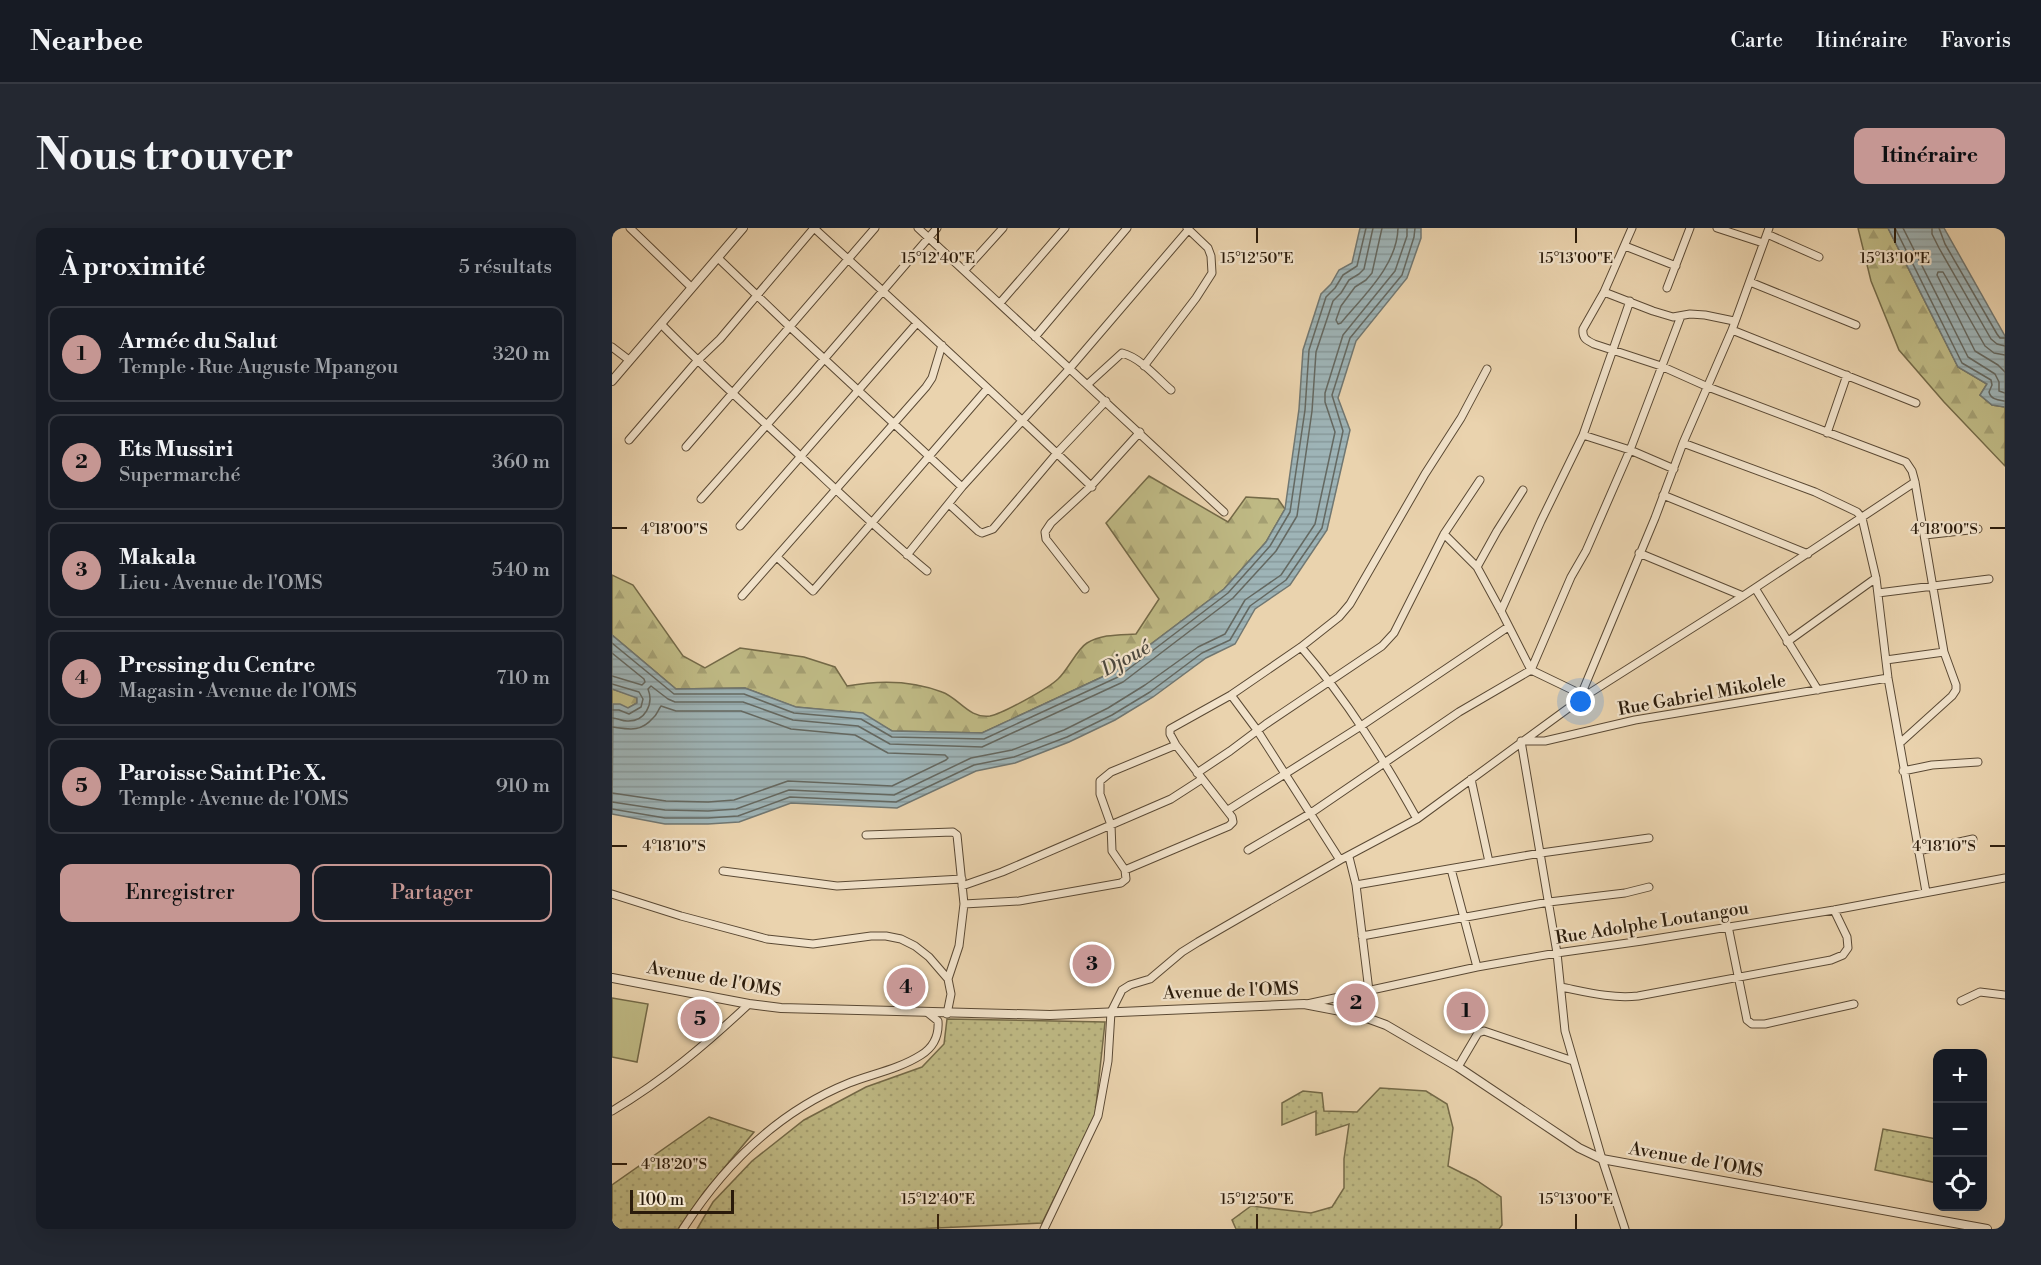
<!DOCTYPE html>
<html lang="fr">
<meta charset="utf-8">
<style>
:root{--surface:#171b24;--page:#242831;--text:#f1f3f6;--muted:#9ea1a6;--line:#363941;--accent:#c59692}
body{margin:0;font-family:"Libre Bodoni",serif;background:var(--page);color:var(--text)}
.controls{position:absolute;right:18px;bottom:18px;display:grid;overflow:hidden;border-radius:12px;box-shadow:0 6px 24px #0002}
.controls button{width:54px;height:54px;display:grid;place-items:center;padding:0;border:0;border-bottom:2px solid var(--line);background:var(--surface);color:var(--text);font:30px sans-serif}
.scale{position:absolute;left:18px;bottom:15px;width:104px;box-sizing:border-box;padding-left:6px;border:3px solid #2a1b0b;border-top:0;font-size:16px;line-height:21px;white-space:nowrap;color:#2a1b0b;-webkit-text-stroke:4px #f1e2ca;paint-order:stroke}
.you{position:absolute;left:969px;top:474px;width:21px;height:21px;margin:-15px;border:4px solid #fff;border-radius:50%;background:#1a73e8;box-shadow:0 0 0 9px #1a73e833}
.badge{display:grid;place-items:center;width:39px;height:39px;border-radius:50%;background:var(--accent);color:#111;font-size:20px;font-weight:700}
.pin{position:absolute;translate:-50% -50%;border:3px solid #fff;box-shadow:0 2px 6px #0006}
.list{margin:0;padding:0;list-style:none}
h2{display:flex;justify-content:space-between;align-items:center;height:78px;margin:0;padding:0 24px;font-size:26px}
h2 small{font-size:20px;font-weight:400;color:var(--muted)}
.list li{display:grid;grid-template-columns:39px 1fr auto;gap:18px;align-items:center;box-sizing:border-box;height:96px;margin:0 12px 12px;padding:0 12px;border:2px solid var(--line);border-radius:12px}
.list b{display:block;font-size:22px;white-space:nowrap}
.list p{margin:0;font-size:20px;white-space:nowrap;color:var(--muted)}
.list em{font-size:20px;font-style:normal;color:var(--muted)}
.actions{display:flex;gap:12px;padding:18px 24px}
.actions a{flex:1;padding:14px 0;border:2px solid var(--accent);border-radius:12px;text-align:center;font-size:21px;color:var(--accent)}
.actions .main{background:var(--accent);color:#111}
.icon{flex:none;width:33px;height:33px;fill:none;stroke:currentColor;stroke-width:2;stroke-linecap:round;stroke-linejoin:round}
.map{position:relative;flex:none;width:1393px;height:1001px;overflow:hidden;border-radius:12px}
header{display:flex;align-items:center;gap:36px;box-sizing:border-box;height:84px;padding:0 30px;background:var(--surface);border-bottom:2px solid var(--line)}
header strong{font-size:28px}
nav{display:flex;gap:33px;margin-inline-start:auto;font-size:21px}
.intro{display:flex;align-items:center;justify-content:space-between;box-sizing:border-box;height:144px;padding:0 36px}
h1{margin:0;font-size:42px}
.button{padding:15px 27px;border-radius:12px;background:var(--accent);color:#111;font-size:21px;font-weight:700}
main{display:flex;gap:36px;padding:0 36px}
aside{flex:1;background:var(--surface);border-radius:12px;box-shadow:0 6px 24px #0002}
.map>svg:first-child{display:block}
</style>
<header>
<strong>Nearbee</strong>
<nav><a>Carte</a><a>Itinéraire</a><a>Favoris</a></nav>
</header>
<div class="intro"><h1>Nous trouver</h1><a class="button">Itinéraire</a></div>
<main>
<aside>
<h2>À proximité<small>5 résultats</small></h2>
<ul class="list">
<li><span class="badge">1</span><div><b>Armée du Salut</b><p>Temple · Rue Auguste Mpangou</p></div><em>320 m</em></li>
<li><span class="badge">2</span><div><b>Ets Mussiri</b><p>Supermarché</p></div><em>360 m</em></li>
<li><span class="badge">3</span><div><b>Makala</b><p>Lieu · Avenue de l'OMS</p></div><em>540 m</em></li>
<li><span class="badge">4</span><div><b>Pressing du Centre</b><p>Magasin · Avenue de l'OMS</p></div><em>710 m</em></li>
<li><span class="badge">5</span><div><b>Paroisse Saint Pie X.</b><p>Temple · Avenue de l'OMS</p></div><em>910 m</em></li>
</ul>
<div class="actions"><a class="main">Enregistrer</a><a>Partager</a></div>
</aside>
<div class="map">
<svg width="1393" height="1001" viewBox="0 0 1393 1001">
<defs>
<pattern id="grass-dots" width="8" height="8" patternUnits="userSpaceOnUse" patternTransform="scale(1.5)"><rect width="8" height="8" fill="#bfba85"/><path d="M2 2h.1M6 6h.1" fill="none" stroke="#a49f72" stroke-width="1.8" stroke-linecap="round"/></pattern>
<pattern id="forest-firs" width="22" height="20" patternUnits="userSpaceOnUse" patternTransform="scale(1.5)"><rect width="22" height="20" fill="#bfba85"/><path d="M5 1l3.5 6h-7zM16 11l3.5 6h-7z" fill="#a49f72"/></pattern>
<pattern id="water-rules" width="6" height="5" patternUnits="userSpaceOnUse" patternTransform="scale(1.5)"><rect width="6" height="5" fill="#9eb4b7"/><path d="M0 2.5h6" fill="none" stroke="#889a9c"/></pattern>
</defs>
<rect width="100%" height="100%" fill="#ead3ae"/>
<filter id="stains"><feTurbulence type="fractalNoise" baseFrequency=".00333" numOctaves="4"/><feColorMatrix values="0 0 0 0 .2 0 0 0 0 .09 0 0 0 0 .02 0 0 0 .5 -.17"/></filter>
<radialGradient id="worn" r=".72"><stop offset=".6" stop-color="#630" stop-opacity="0"/><stop offset="1" stop-color="#630" stop-opacity=".3"/></radialGradient>
<path fill="url(#grass-dots)" stroke="#746a48" stroke-width="1.5" d="M335,791L493,794L483,887L430,995L303,1001H85L101,974L140,933L192,892L254,859L310,839L332,816Z
M768,860L814,863L835,876L841,900L836,938L864,952L889,969L890,997L887,1001H624L620,992L639,978L699,985L720,979L732,960V931L737,896L704,907V883L670,897V875L691,863L710,865L712,883L745,884Z
M97,889L142,904L92,964L66,1001H0V957Z
M1271,901L1325,911V955L1263,942Z"/>
<path fill="url(#forest-firs)" stroke="#746a48" stroke-width="1.5" d="M1246,0H1276L1346,139L1375,156L1368,167L1380,177L1393,179V238L1332,174L1287,122L1259,53Z
M537,248L616,294L634,269L666,271L673,281L654,314L612,361L503,443L370,505L280,503L247,485L183,479L133,460L64,461L0,407V347L21,357L71,428L93,440L128,420L192,429L223,439L235,458C267,452 299,452 330,464C347,470 357,491 378,488C390,486 437,460 446,451C456,442 465,421 475,415C490,406 507,407 524,406L547,371L494,295Z
M0,461L25,469V475L16,480L0,494Z"/>
<path fill="#bfba85" stroke="#746a48" stroke-width="1.5" d="M0,770L36,776L25,834L0,829Z"/>
<path fill="url(#water-rules)" stroke="#707772" stroke-width="1.5" d="M748,0H809V10L795,50L744,113L726,170L738,202L715,302L678,357L643,381L623,416L594,430L541,469L503,492L457,514L403,535L364,543L285,580L179,575L127,594L96,596H53L0,586L1,476H8L16,480L25,475V470L0,461V407L64,461L133,460L184,479L251,485L280,503L370,505L503,443L612,361L654,314L673,281L687,181L691,122L709,66L719,56L727,42L740,35Z
M1276,0H1332L1393,108V179L1380,177L1368,167L1375,156L1346,139Z"/>
<g fill="none" stroke-linecap="round" stroke-linejoin="round">
<path stroke="#646861" stroke-width="1.5" d="M770,0L760,45L754,52L743,59L729,78L724,92L726,96L729,95C751,68 785,38 786,0
M1283,0L1350,135L1379,152L1380,157L1377,164C1379,172 1387,172 1393,173
M1291,0L1356,129L1383,146L1387,154V163L1393,165
M1320,0V6L1327,20L1379,111L1385,116L1393,118
M1327,0L1333,16L1385,106L1388,110H1393
M1393,127L1382,125L1373,118L1331,44H1326L1325,47L1363,123L1386,137L1393,144
M0,415L62,466H132L182,485L249,491L280,509L372,511L506,449L616,365L658,318L678,284L693,182L697,122L714,69L723,60L731,47L745,38L754,0
M0,425L32,451L33,454L30,457L0,448
M0,456L27,464L31,471L29,479L17,486L7,482H0
M0,490C6,490 9,493 15,493C33,494 42,476 36,461L39,458L56,471L63,474H131L181,492L246,498L278,516L370,519L511,454L621,370L664,323L685,288L700,183L704,124L721,73L729,65L737,52L747,46L752,41L761,0
M0,499C16,501 28,505 41,490C45,487 46,482 49,478L64,483H129L179,501L243,507L276,525L333,527L336,530L334,532L280,558L176,553L122,572L96,574L54,573L0,565
M0,574L53,582L96,583L124,581L177,562L282,567L359,530L400,522L452,502L496,480L533,457L586,419L613,406L633,372L669,347L703,296L723,204L713,174V165L731,107L783,43L795,8V0
M0,581L53,590H96L126,588L178,569L284,574L362,537L402,529L455,509L500,487L538,464L590,425L618,412L638,378L674,352L710,300L731,203L720,167L738,110L790,47L802,9L803,0"/>
<g stroke="#5a4934" stroke-width="9">
<path id="minor" d="M18,0L79,59
M202,0C296,86 389,171 480,259
M306,0L612,284
M1020,0L992,64L971,101C970,110 974,112 982,116L1049,138L1096,159L1294,234L1300,243L1303,254L1332,424L1344,457V462L1340,468L1288,515
M1105,0L1151,15
M1155,6L1207,29
M1013,18L1064,38
M106,30L178,99L350,259
M353,42L391,0
M1138,54L1244,97
M1055,60L1078,0
M992,64L1041,83L1061,89L1078,86L1093,87L1122,93
M388,75L453,0
M49,96C93,141 140,183 186,226C229,266 270,306 315,343
M1120,102L1304,175
M423,109L515,0
M0,119L17,132
M532,138L584,70L600,45L599,28L596,20L575,0
M476,156L510,125C529,130 544,149 559,162
M1215,205L1235,147
M971,207L1018,222L1062,241
M17,212L85,133L108,111L202,0
M1071,215L1203,264L1245,284L1250,290L1264,350L1276,450L1314,664
M74,219L263,0
M1051,267L1196,326
M89,271L183,165L325,0
M337,276L366,303L370,305L381,301L445,225L494,173
M128,298L305,95
M832,306L865,339L889,383L919,442L973,468
M1313,307L1366,301
M1027,325L1131,368
M295,327L350,259L458,140L577,1
M165,329L201,363L375,161
M865,339L885,303L911,262
M1143,360L1206,462
M473,361L434,311L433,304L439,295L479,258L528,204
M1266,365L1377,351
M130,368L314,159L320,150L330,117
M889,383L929,293L971,207L1018,73
M1175,414L1264,350
M689,419C735,472 771,530 805,591
M1274,432L1332,424
M619,467L645,502L728,632
M969,467L1043,290L1071,215L1120,102L1157,0
M1291,543L1320,537L1366,534
M585,545L618,523L654,496L770,418L782,405L832,306L868,252
M859,551L877,634
M616,582L749,498L896,399
M254,607L341,604L345,607L352,676L407,673L509,655L514,651L513,642L500,623L499,597L488,566V553L499,544L564,517
M636,622L699,585L847,484L919,442L959,349L974,323L1018,222L1069,88
M1306,623L1361,611
M737,629L744,657L757,763
M839,641L865,739
M513,642L617,598L621,594L620,589L564,517L558,506V501L619,467L689,419L727,389L738,376L813,246L849,190L875,141
M111,643L225,658L350,651
M744,657L929,625L1037,610
M350,658L390,644L559,571L590,551
M0,666L69,688L155,711L201,716L259,708H274L289,711L303,718L317,729L336,751L339,766L335,786
M1116,698L1135,792L1140,796H1153L1242,776
M750,708L937,674L1013,665L1037,659
M336,751L347,718L352,676
M949,759C974,764 1000,771 1026,768L1219,732L1231,727L1236,720L1235,709L1222,682
M1349,773L1368,764L1393,767
M695,776L865,739L945,725L1030,713L1222,682L1393,650
M846,839L866,805L872,803L961,833
M0,883C52,852 93,817 137,776
M71,1001C112,937 165,884 237,855C260,846 287,841 309,827C322,819 327,807 326,793L316,785
M432,1001L486,888L496,833L499,784L510,762L518,757L538,751L570,724L586,714L728,632L805,591L973,468L1131,368L1303,254
M1013,1001L990,931L953,803L945,725L909,513H933L1023,492L1276,450"/>
</g>
<g stroke="#5a4934" stroke-width="10">
<path id="tertiary" d="M0,153L131,0
M0,750L137,776L169,780L438,787L692,776L744,786L774,797L846,839L967,920L990,931L1375,1001"/>
</g>
<use href="#minor" stroke="#f1e2ca" stroke-width="7"/>
<use href="#tertiary" stroke="#f1e2ca" stroke-width="8"/>
</g>
<path fill="none" stroke="#2a1b0b" stroke-width="2" d="M326,0V15M645,0V15M964,0V15M1283,0V15M0,300H15M1378,300H1393M0,618H15M1378,618H1393M0,936H15M326,986V1001M645,986V1001M964,986V1001"/>
<g text-anchor="middle" dominant-baseline="central" stroke-width="4.5" stroke-linejoin="round" paint-order="stroke">
<g font-size="18" fill="#2a1b0b" stroke="#f1e2ca">
<text transform="translate(1090 467) rotate(-10)">Rue Gabriel Mikolele</text>
<text transform="translate(1040 695) rotate(-9)">Rue Adolphe Loutangou</text>
<text transform="translate(102 751) rotate(10)">Avenue de l'OMS</text>
<text transform="translate(619 763) rotate(-2)">Avenue de l'OMS</text>
<text transform="translate(1084 932) rotate(10)">Avenue de l'OMS</text>
</g>
<g font-size="20" font-style="italic" fill="#4d493f" stroke="#f1e2ca">
<text transform="translate(514 431) rotate(-29)">Djoué</text>
</g>
</g>
<g font-size="15" text-anchor="middle" fill="#2a1b0b" stroke="#f1e2ca" stroke-width="4.5" stroke-linejoin="round" paint-order="stroke">
<text x="326" y="35">15°12'40"E</text>
<text x="645" y="35">15°12'50"E</text>
<text x="964" y="35">15°13'00"E</text>
<text x="1283" y="35">15°13'10"E</text>
<text x="62" y="306">4°18'00"S</text>
<text x="1332" y="306">4°18'00"S</text>
<text x="62" y="623">4°18'10"S</text>
<text x="1332" y="623">4°18'10"S</text>
<text x="62" y="941">4°18'20"S</text>
<text x="326" y="976">15°12'40"E</text>
<text x="645" y="976">15°12'50"E</text>
<text x="964" y="976">15°13'00"E</text>
</g>
<rect width="100%" height="100%" filter="url(#stains)"/>
<rect width="100%" height="100%" fill="url(#worn)"/>
</svg>
<div class="controls">
<button>+</button>
<button>−</button>
<button><svg class="icon" aria-label="locate" viewBox="0 0 24 24"><circle cx="12" cy="12" r="6"/><path d="M12 2v4M12 18v4M2 12h4M18 12h4"/></svg></button>
</div>
<div class="scale">100 m</div>
<div class="you"></div>
<div class="pin badge" style="left:854px;top:783px">1</div>
<div class="pin badge" style="left:744px;top:775px">2</div>
<div class="pin badge" style="left:480px;top:736px">3</div>
<div class="pin badge" style="left:294px;top:759px">4</div>
<div class="pin badge" style="left:88px;top:791px">5</div>
</div>
</main>
